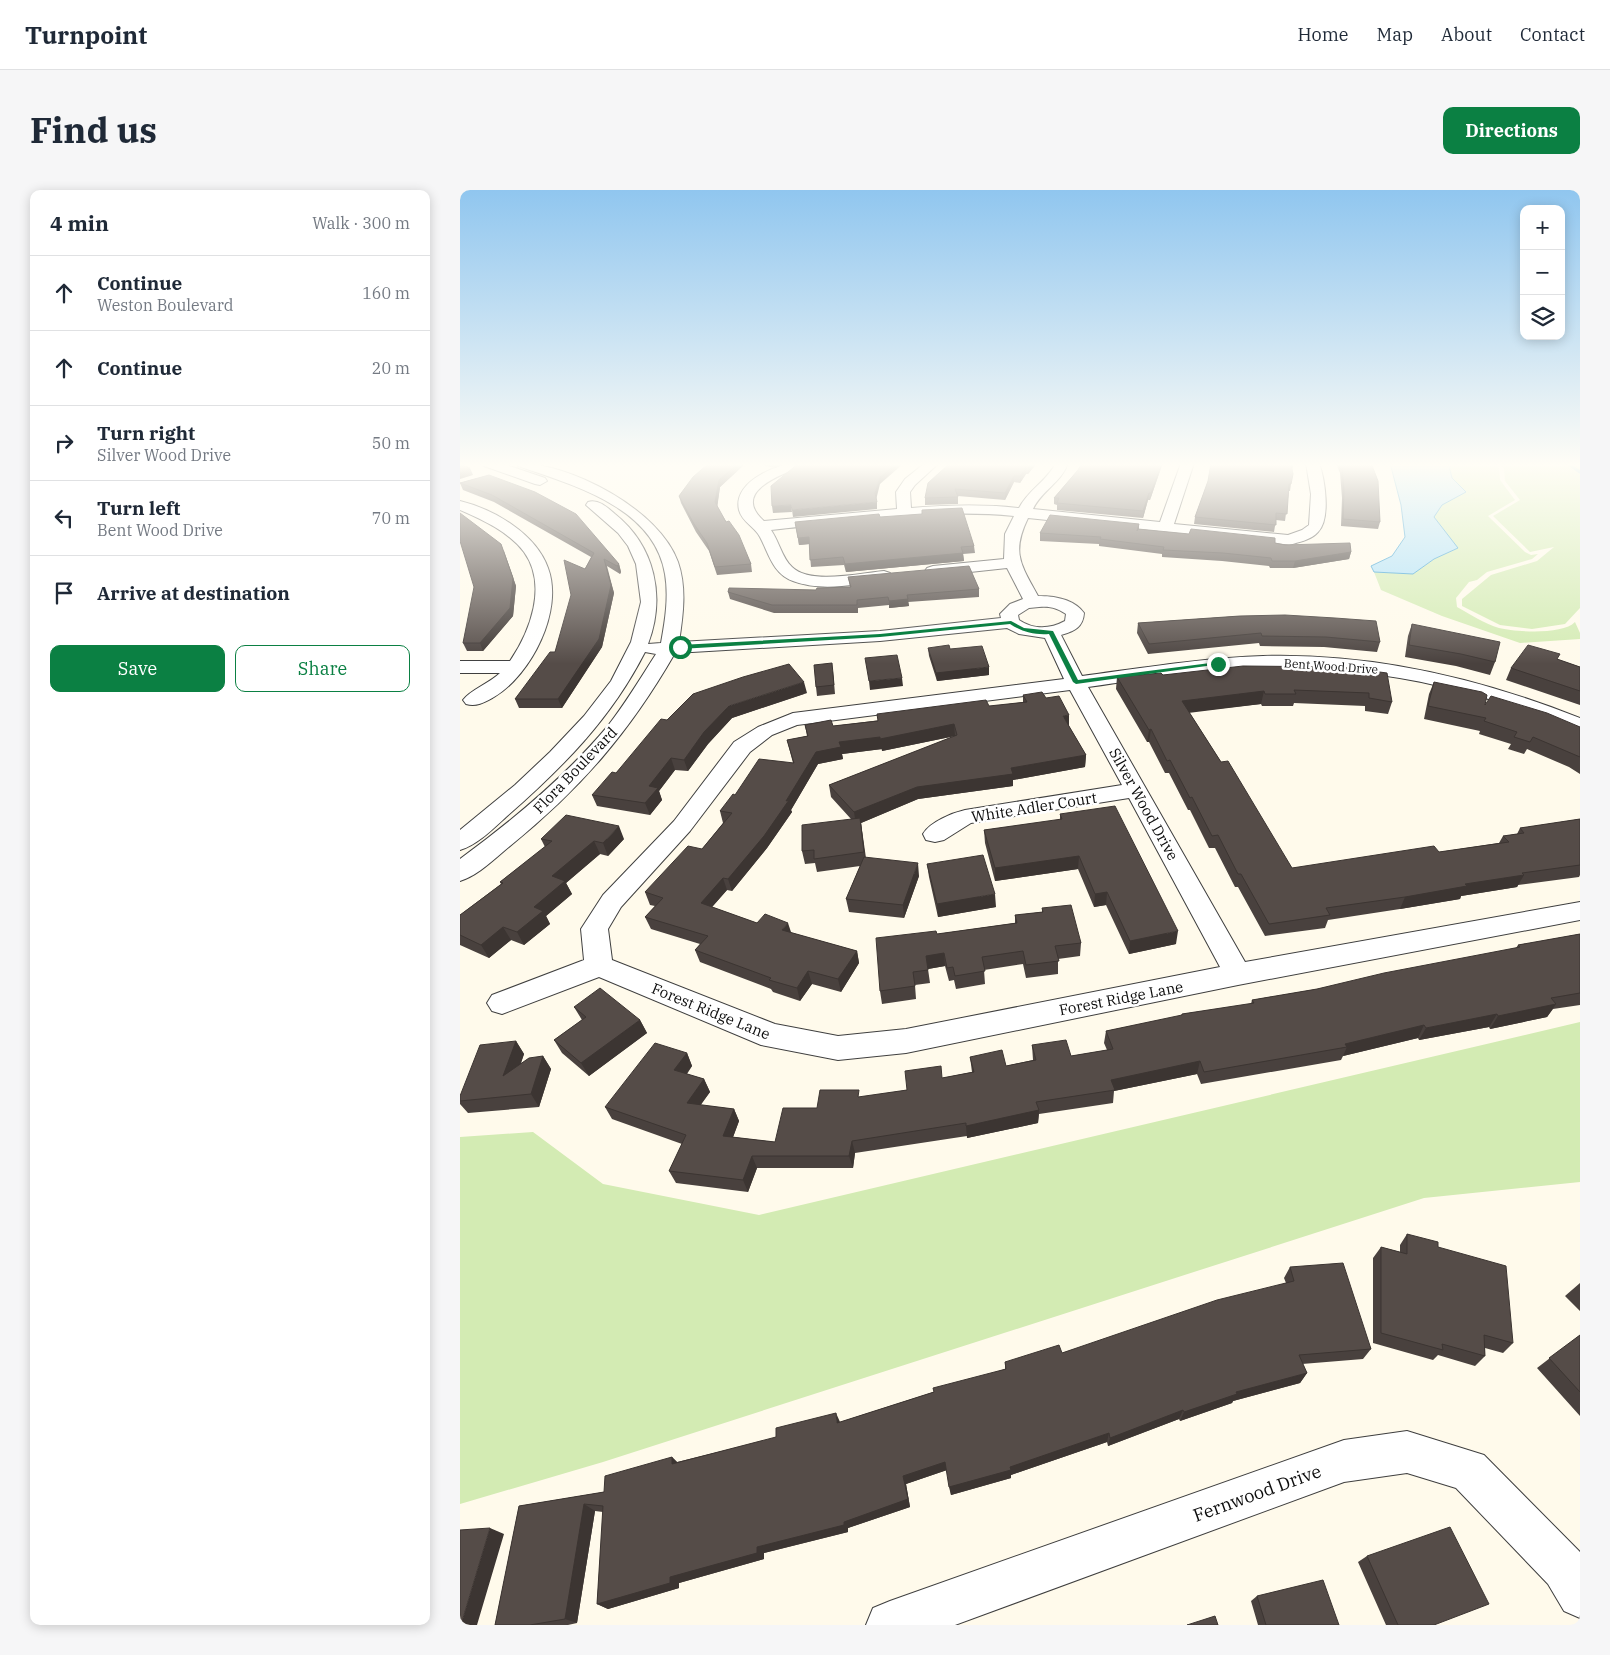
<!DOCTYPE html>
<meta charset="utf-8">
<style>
:root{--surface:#fff;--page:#f6f6f7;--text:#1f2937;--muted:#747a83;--line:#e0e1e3;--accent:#0b8043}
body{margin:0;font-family:"IBM Plex Serif",serif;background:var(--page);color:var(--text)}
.controls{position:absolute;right:15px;top:15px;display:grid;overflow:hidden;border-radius:10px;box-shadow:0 2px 12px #0003}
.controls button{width:45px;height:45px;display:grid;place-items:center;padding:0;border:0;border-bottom:1px solid var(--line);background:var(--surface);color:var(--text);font:25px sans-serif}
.stop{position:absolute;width:15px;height:15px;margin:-11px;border:4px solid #0b8043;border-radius:50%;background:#fff}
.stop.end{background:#0b8043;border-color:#fff;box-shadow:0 1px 5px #0008}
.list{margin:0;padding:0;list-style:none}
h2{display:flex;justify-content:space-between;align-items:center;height:65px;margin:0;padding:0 20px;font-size:21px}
h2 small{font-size:16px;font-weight:400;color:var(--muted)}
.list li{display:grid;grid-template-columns:32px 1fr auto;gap:15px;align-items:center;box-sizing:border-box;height:75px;padding:0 20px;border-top:1px solid var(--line)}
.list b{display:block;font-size:19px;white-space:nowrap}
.list p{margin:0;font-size:16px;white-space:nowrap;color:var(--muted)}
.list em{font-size:16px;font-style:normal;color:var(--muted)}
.actions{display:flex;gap:10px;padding:15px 20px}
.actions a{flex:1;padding:11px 0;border:1px solid var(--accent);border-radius:10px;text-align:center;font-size:18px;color:var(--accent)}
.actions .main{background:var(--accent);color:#fff}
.icon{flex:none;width:28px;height:28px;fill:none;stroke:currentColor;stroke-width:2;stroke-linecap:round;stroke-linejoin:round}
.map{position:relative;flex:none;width:1120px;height:1435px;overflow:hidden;border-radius:10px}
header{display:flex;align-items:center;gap:30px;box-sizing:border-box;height:70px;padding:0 25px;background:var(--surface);border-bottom:1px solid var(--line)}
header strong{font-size:24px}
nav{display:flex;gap:28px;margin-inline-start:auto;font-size:18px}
.intro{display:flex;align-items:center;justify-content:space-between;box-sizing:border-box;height:120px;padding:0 30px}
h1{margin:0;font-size:35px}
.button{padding:12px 22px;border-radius:10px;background:var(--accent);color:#fff;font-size:18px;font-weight:700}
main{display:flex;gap:30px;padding:0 30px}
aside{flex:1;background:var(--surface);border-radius:10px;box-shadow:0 2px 12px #0003}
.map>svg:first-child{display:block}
</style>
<header>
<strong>Turnpoint</strong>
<nav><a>Home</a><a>Map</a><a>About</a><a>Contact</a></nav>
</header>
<div class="intro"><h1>Find us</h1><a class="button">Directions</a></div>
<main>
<aside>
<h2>4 min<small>Walk · 300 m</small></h2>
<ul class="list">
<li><svg class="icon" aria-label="ahead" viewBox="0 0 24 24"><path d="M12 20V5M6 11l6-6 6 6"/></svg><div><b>Continue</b><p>Weston Boulevard</p></div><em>160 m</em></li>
<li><svg class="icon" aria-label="ahead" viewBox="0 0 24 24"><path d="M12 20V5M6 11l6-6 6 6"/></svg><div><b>Continue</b></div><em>20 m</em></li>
<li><svg class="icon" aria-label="right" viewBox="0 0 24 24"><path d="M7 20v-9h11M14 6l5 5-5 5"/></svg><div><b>Turn right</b><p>Silver Wood Drive</p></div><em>50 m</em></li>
<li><svg class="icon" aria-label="left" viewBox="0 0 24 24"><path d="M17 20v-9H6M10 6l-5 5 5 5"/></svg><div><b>Turn left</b><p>Bent Wood Drive</p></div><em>70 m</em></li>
<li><svg class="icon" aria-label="arrive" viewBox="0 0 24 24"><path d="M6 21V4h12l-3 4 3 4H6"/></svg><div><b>Arrive at destination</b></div></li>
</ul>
<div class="actions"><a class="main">Save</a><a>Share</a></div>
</aside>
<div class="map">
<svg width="1120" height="1435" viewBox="0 0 1120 1435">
<rect width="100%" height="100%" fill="#fffaeb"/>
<path fill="#d3ebb3" d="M985,273H1032L1039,278L1040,290L1055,310L1028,326L1065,362L1071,365L1078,364L1072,369L1027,382L1017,390L1009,392L996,408L997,417C1010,424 1025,434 1039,438C1056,442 1103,445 1115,432L1120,443V449L1060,453L982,426L921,400L914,382L953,384L974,369L997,358L974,327C983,314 1001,286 985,273Z
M1037,273H1120V418L1105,434L1072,439L1040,435L1002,416V409L1031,385L1077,371L1094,357L1070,362L1033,326L1060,310L1045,291L1044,278Z
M1120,832V992L964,1008L143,1272L0,1314V947L73,942L143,994L299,1025Z"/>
<path fill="#ace0f9" stroke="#2f9bd4" d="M930,273H985L989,276L992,288L1006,302L982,315L974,327L998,358L974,369L953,384L914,382L911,376L932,366L945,347L941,315Z"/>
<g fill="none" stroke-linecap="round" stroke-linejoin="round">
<path stroke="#2f9bd4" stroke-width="3" d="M1107,273L1120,282"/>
<g stroke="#3f3f3f" stroke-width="2">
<path id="minor" d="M22,273H41L85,288L87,291L80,295L75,294L24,276Z
M57,273C110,273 199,319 218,372C227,398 223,426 219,452L420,441L541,428L540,424L550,414L563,409L547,378L473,386L467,384L465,381L467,378L473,376L544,369L545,344L554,326C474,318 392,332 311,340C319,351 322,368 332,377C350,395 401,383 424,381L430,383L432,386L430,389L424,391C395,394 362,402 333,391C313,384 309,364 300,347C295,337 282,332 279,320C272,290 322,271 345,273L343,276C320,285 271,302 304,331L437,319L436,302L445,289L465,273H479L455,295L450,302L451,318C488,315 522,314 559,318C568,300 587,291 596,273H608C602,292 581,301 573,319L700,332L721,273H734L714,334L828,345L842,340L849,335L851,304L846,273H859C865,289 871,329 858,342C851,350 839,352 829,355L568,328C551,363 561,375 578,406C594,406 614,409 624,423C623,437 615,441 601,445L622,486C682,478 742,468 803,466C912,463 1019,488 1120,528V541C1105,538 1092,531 1077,525C1045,514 1012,503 979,496C856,467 751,479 628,497L785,772L1120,712V730L778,795L446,863L378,870L301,855L139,787L42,824L32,821L27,813L32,805L124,770L121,739L143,705L214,631L274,552L298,537L333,523L604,489L585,448L559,444L547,438L420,451L215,463C169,543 121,598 50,656C35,668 19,685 0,691V669C53,630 104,588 147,537C165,514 180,489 196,464L185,462C151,529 102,578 46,627C33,639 17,655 0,660V640L55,595L90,562L124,526L151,491L171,452L181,412L176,374L168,356L158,343L126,315L128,312C138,309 147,317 155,324C195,356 206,407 188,454L201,453C205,431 209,407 205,384C194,317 113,295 58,276ZM579,417C590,416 597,418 606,424L605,431C590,439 574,440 559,430L558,425L569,418ZM610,500L662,595L505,620C492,623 470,632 463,644L466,650L475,652L484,650L511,633L669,608L760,777L446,839L378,846L315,834L152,770L148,739L161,717L230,641L290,562L312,545L337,535Z
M0,311C34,319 76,344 88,378C104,421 71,485 34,507C25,512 17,517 6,514L3,510C10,500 30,493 40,483H0V471H50C70,442 88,395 64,362C49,342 23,330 0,320Z
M947,1241L1024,1265L1120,1362V1428L1104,1421L1088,1394L996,1298L947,1283L884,1292L495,1435H406L413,1418L430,1411L884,1250Z"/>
</g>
<use href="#minor" fill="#fff" fill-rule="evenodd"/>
</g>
<path fill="#49413e" d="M249,273H286L260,297L257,316L291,374L292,382L257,385L249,361L236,342L221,313L219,306Z
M293,273H326L315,278Z
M577,273L568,284H566L560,293L554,292L545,310L498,306V314L465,315V308Z
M622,273H705V276L702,275L690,310H688L683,328L597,320V315L594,314V308L618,280Z
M751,273H834L833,278H832L831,294L830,301H829L825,331L816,330L814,342L734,334L735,327L748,291Z
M876,273H911L920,332L918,339L881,336L882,308L880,283Z
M29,285L159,374L161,382L160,384L147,376L154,403L142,457L102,518H59L55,509L95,462L125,379L131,367L34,312L3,300L0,293Z
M420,327L514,356L515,363L503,364L504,371L386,382L384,375L351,377L349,354L339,355L335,332Z
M679,334V339L815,353L891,362L889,369L833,378H810L809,376L762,371L702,367V364L639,356V354L580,351V343Z
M44,361L56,396L53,426L23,461H7L3,453Z
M388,387L519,399V407L448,412L449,416L429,418V415L398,418V423H314L270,409L268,402L356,400L390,397Z
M780,426L920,452L917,462L864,457L800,456L799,453L688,464L677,443L678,433Z
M952,434L1035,472L1030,485L996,476L945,467L948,446Z
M468,458L529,485L477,491L469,466Z
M1097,469L1120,477V515L1046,490L1051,478Z
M882,477L932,512L928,524L905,521V516L834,513L833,516H802L801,514L729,522L761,572L832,678L979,662L1039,653L1043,646L1057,644L1060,638L1120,629V685L1119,687L1058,695L1057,697L1001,706L1000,709L940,719L868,730L865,738L805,746L778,697H775L755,658H749L730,620H728L709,583H705L689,552H687L656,499L657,487Z
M373,481L375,504L357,506L356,497Z
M974,492L1025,515L1120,537V584L1109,577L1067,559L1064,564L1048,559L1051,554L1019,544L1020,541L964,529L969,504Z
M347,503L272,528L248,554L228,581L215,580L199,601L202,610L190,625L137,616L132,605L156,583L207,530Z
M563,505L586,508L609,536L626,565L625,577L553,590V596L458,609L401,633L406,668L459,686L444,728L389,722L386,709L400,676L357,682L355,673L345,674L342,661L391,629L371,607L369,595L495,546L422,561V559L382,564L383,569L358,574L331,620L332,622L307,658L272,701L267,700L252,717L297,733L397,761L399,773L381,802L352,794L340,811L313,802L311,799L240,772L235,760L240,754L191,739L185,727L195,716L190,715L185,702L242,659L263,633L260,621L275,605L333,573L327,550L347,546L345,535L373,536L563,512Z
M600,624L716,754L669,764L646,715L634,717L618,679L535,691L525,653L524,640L600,630Z
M81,649H164L148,666L140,664L106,693L112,704L86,726L90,734L64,755L51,750L29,768L0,755V725L41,694L40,692L85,657Z
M467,674L536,717L478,727L469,687Z
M582,718L621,753L620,766L598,769V784L566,788L563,774L524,780L525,794L496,799L494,790L489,791L485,776L468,779L470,793L455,795L456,809L422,814L420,801L477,744L555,733V725L582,722Z
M1120,744V815L1093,819L1087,827L1030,839L1029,837L959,850L958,848L883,866L881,870L741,894L737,884L654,901L653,913L579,924L578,933L507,948V946L395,963L393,978H297L288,1002L216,993L209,981L222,954L152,929L145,917L227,863L232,876L227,884L244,889L250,902L240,915L274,919L279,931L273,947L315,952L357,918L401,907L447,900L482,888L512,882L510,867L546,876L573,870L572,855L611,866L647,860L644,853L646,841L721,826L722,824L791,814L792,810L857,799L1056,758L1058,755Z
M114,817L180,830L187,843L129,886L102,863L94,850L122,830Z
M56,851L64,864L61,873L83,866L91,879L79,917L8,923L0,914V906Z
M947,1044L978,1057L1053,1153L1043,1163L1025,1158V1166L1015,1176L978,1165L973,1170L913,1153V1068L921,1057L940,1062V1055Z
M830,1077L911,1159L903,1169L842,1174L847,1183L840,1193L773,1211L772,1213L720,1231L719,1229L648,1256L647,1252L551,1285V1288L491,1305L487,1280L446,1294L450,1317L388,1338V1342L304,1363V1369L219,1393V1398L148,1419L137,1414L143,1322L135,1321L117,1433L108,1435H35L59,1316L144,1302L212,1267L217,1272L380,1232L545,1179V1172L602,1163L826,1093L824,1088Z
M1120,1093V1121L1105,1106Z
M1120,1145V1226L1077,1178Z
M907,1366L975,1435H926L898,1372Z
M797,1406L879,1435H798L791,1411Z"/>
<path fill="#3c3532" d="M278,273H286L260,297L257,319L255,312L259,290Z
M314,273H326L315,278Z
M436,273H444L420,294L416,310L415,303L420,287Z
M572,273H577L568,284V277Z
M702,273H703L702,275L690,310L691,303Z
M566,277V284L560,293V286Z
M10,278L13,285L0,289V282Z
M554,286V292L545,310V303Z
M689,303L688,310L683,328V321Z
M417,312V319L333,327L332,320Z
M331,315L332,322L313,323L312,316Z
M349,347L350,354L339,355L338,348Z
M41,354L56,396L53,426L23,461L20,453Z
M891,362L889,369L833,378L835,371Z
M503,363L504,371L386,382L385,374Z
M144,369L154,403L142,457L102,518L98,509Z
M159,374L161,382L160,384L157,376Z
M448,409L449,416L429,418V411Z
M529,477V485L477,491L476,483Z
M442,488L443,496L410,500L409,491Z
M344,492L347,503L272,528L248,554L228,581L224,570L244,542L269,516Z
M804,501L801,514L720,524L722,511Z
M609,525V537L603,526Z
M494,534L495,546L422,561L420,549Z
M691,539L689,552H687L689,540Z
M420,547L422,559L382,564L383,569L358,574L331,620L332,622L307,658L272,701L268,689L326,611L356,562L379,552Z
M626,565L625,577L553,590V596L458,609L401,633L406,675L404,662L396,635L394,622L457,597L551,578Z
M211,568L215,580L199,601L202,610L190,625L185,613L189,596Z
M159,636L164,649L148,666L143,653Z
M134,651L140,664L106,693L112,704L86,726L90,734L64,755L57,742L92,686Z
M619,666L618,679L535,691V678Z
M458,673L459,686L444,728L443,715Z
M1064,685L1057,697L1001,706L1000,709L940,719L945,707L1005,694Z
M263,688L267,700L245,725L241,713Z
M647,702L646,715L634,717L635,704Z
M535,704L536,717L478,727L477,714Z
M328,733L332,745L322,740Z
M43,737L51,750L29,768L21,755Z
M718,741L716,754L669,764L670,751Z
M397,761L399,773L381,802L378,789Z
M484,763L485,776L468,779L466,766Z
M348,781L352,794L340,811L337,798Z
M1096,814L1087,827L1030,839L1038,826Z
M1037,824L1029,837L959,850L966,838Z
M180,830L187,843L129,886L121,873Z
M964,835L958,848L883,866L887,857L885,854Z
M56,851L64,864L52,898L43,886Z
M227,863L232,876L220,892L214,880Z
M83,866L91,879L79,917L71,904Z
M740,871L737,884L654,901L651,890Z
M244,889L250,902L233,926L227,913Z
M274,919L279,931L269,958L263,946Z
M579,920L578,933L507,948L506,936Z
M392,951L395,963L393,978L389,966Z
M292,966L297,978L288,1002L283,990Z
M847,1183L840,1193L773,1211L772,1213L720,1231L724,1222L776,1202Z
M723,1220L719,1229L648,1256L650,1248Z
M376,1223L380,1232L381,1242L377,1233Z
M649,1243L647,1252L551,1285V1288L491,1305L489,1297Z
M212,1267L220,1275L212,1274Z
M485,1272L487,1280L446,1294L450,1317L388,1338V1342L304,1363V1369L219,1393V1398L148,1419L137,1414L210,1387L297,1357L384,1332L443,1286Z
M124,1314L135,1321L117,1433L105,1429Z
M30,1338L44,1344L17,1435H1Z"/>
<path fill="#554c48" stroke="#3c3532" d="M249,273H278L259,290L255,312L266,332L269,331L279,345L291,374L255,377L247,353L234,334L219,306L233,287Z
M339,273H436L420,287L415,303L417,312L332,320L331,315L312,316L311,296Z
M490,273H572L568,277H566L560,286H554L545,303L495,299L498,307L465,308L468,293Z
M622,273H702L691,303H689L683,321L597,313L599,308H594L618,280Z
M751,273H831L833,284L831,294H829L827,324L816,323V335L735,327L748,291Z
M880,273H911L918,291L920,332L883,329L884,301L882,276Z
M0,274L10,278L0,282Z
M29,285L75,302L116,324L159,374L157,376L144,369L151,395L139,449L98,509H55L90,462H95L111,405L104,370L125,379L134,363L32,305L0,293Z
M502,318L514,356L501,357L503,363L385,374L383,367L350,370L349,347L338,348L335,332L419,324L420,327L462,324V320Z
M0,323L41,354L53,388L50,418L20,453H3L14,397L0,351Z
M590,325L679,334L677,341L678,339L729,344L731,339L815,348V353L825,355L890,353L891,362L835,371H812L811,368L763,363L703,360L704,357L640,349L641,347L580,343Z
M509,376L519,399L447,405L448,409L429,411L428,407L397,410V415H312L268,402L269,398L356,400L357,398L391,397L388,387Z
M825,425L875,428L916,431L920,452L866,447L802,446L801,443L689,454L678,433L780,426Z
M952,434L1040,452L1035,472L1001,464L949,455Z
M489,455L490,459L522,456L529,477L476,483L468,458Z
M1068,455L1100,464L1097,469L1120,477V501L1051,478Z
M437,465L442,488L409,491L405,468Z
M372,473L374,495L356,497L354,475Z
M329,474L344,492L269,516L244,542L224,570L211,568L189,596L198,598L185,613L132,605L152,582L156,583L201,529L207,530L233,504L283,487Z
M783,476L882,477L927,483L932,512L909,508V503L834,500L836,504H805L804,501L722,511L761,572L768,571L832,678L974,656L979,662L1049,652L1043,646L1064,643L1060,638L1120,629V675L1062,683L1064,685L1005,694L1007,696L945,707L866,718L870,725L809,734L781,684H778L758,645L752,646L732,607L730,608L710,570L707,571L691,539L689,540L657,487L701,483L703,485Z
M974,492L1022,502L1027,505L1025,515L1031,506L1087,523L1120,537V567L1073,547L1070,552L1054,547L1057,542L1024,531L1026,528L968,516Z
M582,502L586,508L599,506L609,525L603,526L626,565L551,578L553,584L457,597L394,622L369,595L497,545L494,534L420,549V547L379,552L381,557L356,562L326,611L329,610L304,646L268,689L263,688L241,713L297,733L305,724L328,733L322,740L397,761L378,789L348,781L337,798L309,790L311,788L235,760L248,746L185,727L203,708L185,702L228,656L242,659L272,623L260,621L273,604L275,605L299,569L334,573L327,550L348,546L345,535L371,530L373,536L418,531L417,524L526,510L529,516L567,512L563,505Z
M655,616L718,741L670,751L647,702L635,704L619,666L535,678L524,640L602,629L600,624Z
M106,625L159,636L143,653L134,651L92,686L105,691L74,717L83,721L57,742L43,737L21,755L0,745V725L43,693L40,692L92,651L81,649Z
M400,628L404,662L354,669V660L342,661V635Z
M523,665L535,704L477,714L467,674Z
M404,667L458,673L443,715L386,709Z
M611,715L621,753L595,756L599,771L566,775L563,761L522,767L525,781L495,786L493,777L487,778L484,763L466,766L468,780L453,782L455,796L420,801L416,748L476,741L477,744L557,733L555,725L583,722L582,718Z
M1120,744V803L1091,808L1096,814L1038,826L1037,824L966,838L964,835L885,854L887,857L744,882L740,871L651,890L655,900L576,912L579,920L506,936V933L392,951L389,966H292L283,990L209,981L226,945L145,917L195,853L227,863L214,880L244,889L227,913L274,919L263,946L315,952L323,918H357L360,900H399L398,907L447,900L445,881L481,876L482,888L514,882L510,867L542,860L546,876L576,870L572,855L606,850L611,866L653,859L646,841L722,825V824L794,813L792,810L857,799L924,783L1060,757L1058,755Z
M140,798L180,830L121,873L94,850L126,827L114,817Z
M56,851L43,886L69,868L83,866L71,904L0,911V906L20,855Z
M947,1044L978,1052V1057L1046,1076L1053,1153L1024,1145L1025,1166L982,1154L983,1160L921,1143V1057L947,1064Z
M883,1073L911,1159L839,1165L847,1183L776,1202L777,1204L724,1222L723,1220L650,1248L649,1243L550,1277L551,1280L489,1297L485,1272L443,1286L448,1309L384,1332V1335L297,1357V1363L210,1387V1393L137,1414L143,1316L124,1314L105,1429L70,1435H35L59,1316L144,1302L145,1286L212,1267V1274L316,1247V1238L376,1223L377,1233L474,1202L473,1198L546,1179L545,1172L599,1155L602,1163L757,1110L834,1091L830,1077Z
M1120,1145V1202L1089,1168Z
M990,1337L1029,1414L974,1435H938L907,1366Z
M30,1338L1,1435H0V1340Z
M863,1390L879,1435H806L797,1406Z
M755,1426L758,1435H727Z"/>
<linearGradient id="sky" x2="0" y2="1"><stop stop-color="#90c6ef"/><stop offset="0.58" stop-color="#fffdf6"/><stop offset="1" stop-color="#fffdf6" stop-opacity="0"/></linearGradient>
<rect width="1120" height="474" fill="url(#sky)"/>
<path fill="#0b8043" d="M551,431L564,438L593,441L618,490L758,472L761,474L616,494L613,492L589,444C574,445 562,442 550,434L420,447L220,459L217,457L220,455L420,444Z"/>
<g text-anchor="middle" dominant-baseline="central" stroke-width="5" stroke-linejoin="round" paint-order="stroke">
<g font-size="12" fill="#0c0c0c" stroke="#fff">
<text transform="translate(871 476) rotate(4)">Bent Wood Drive</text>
</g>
<g font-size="15" fill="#0c0c0c" stroke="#fff">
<text transform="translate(115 580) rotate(-46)">Flora Boulevard</text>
<text transform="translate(684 614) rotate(61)">Silver Wood Drive</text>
<text transform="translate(574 617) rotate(-9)">White Adler Court</text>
<text transform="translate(661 808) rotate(-11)">Forest Ridge Lane</text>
<text transform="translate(251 821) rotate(22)">Forest Ridge Lane</text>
</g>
<g font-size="18" fill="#0c0c0c" stroke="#fff">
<text transform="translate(797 1303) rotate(-20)">Fernwood Drive</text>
</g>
</g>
</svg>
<div class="controls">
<button>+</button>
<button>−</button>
<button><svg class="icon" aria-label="layers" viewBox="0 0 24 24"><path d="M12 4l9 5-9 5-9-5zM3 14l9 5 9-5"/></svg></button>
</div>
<div class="stop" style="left:220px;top:457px"></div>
<div class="stop end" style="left:758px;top:474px"></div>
</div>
</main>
